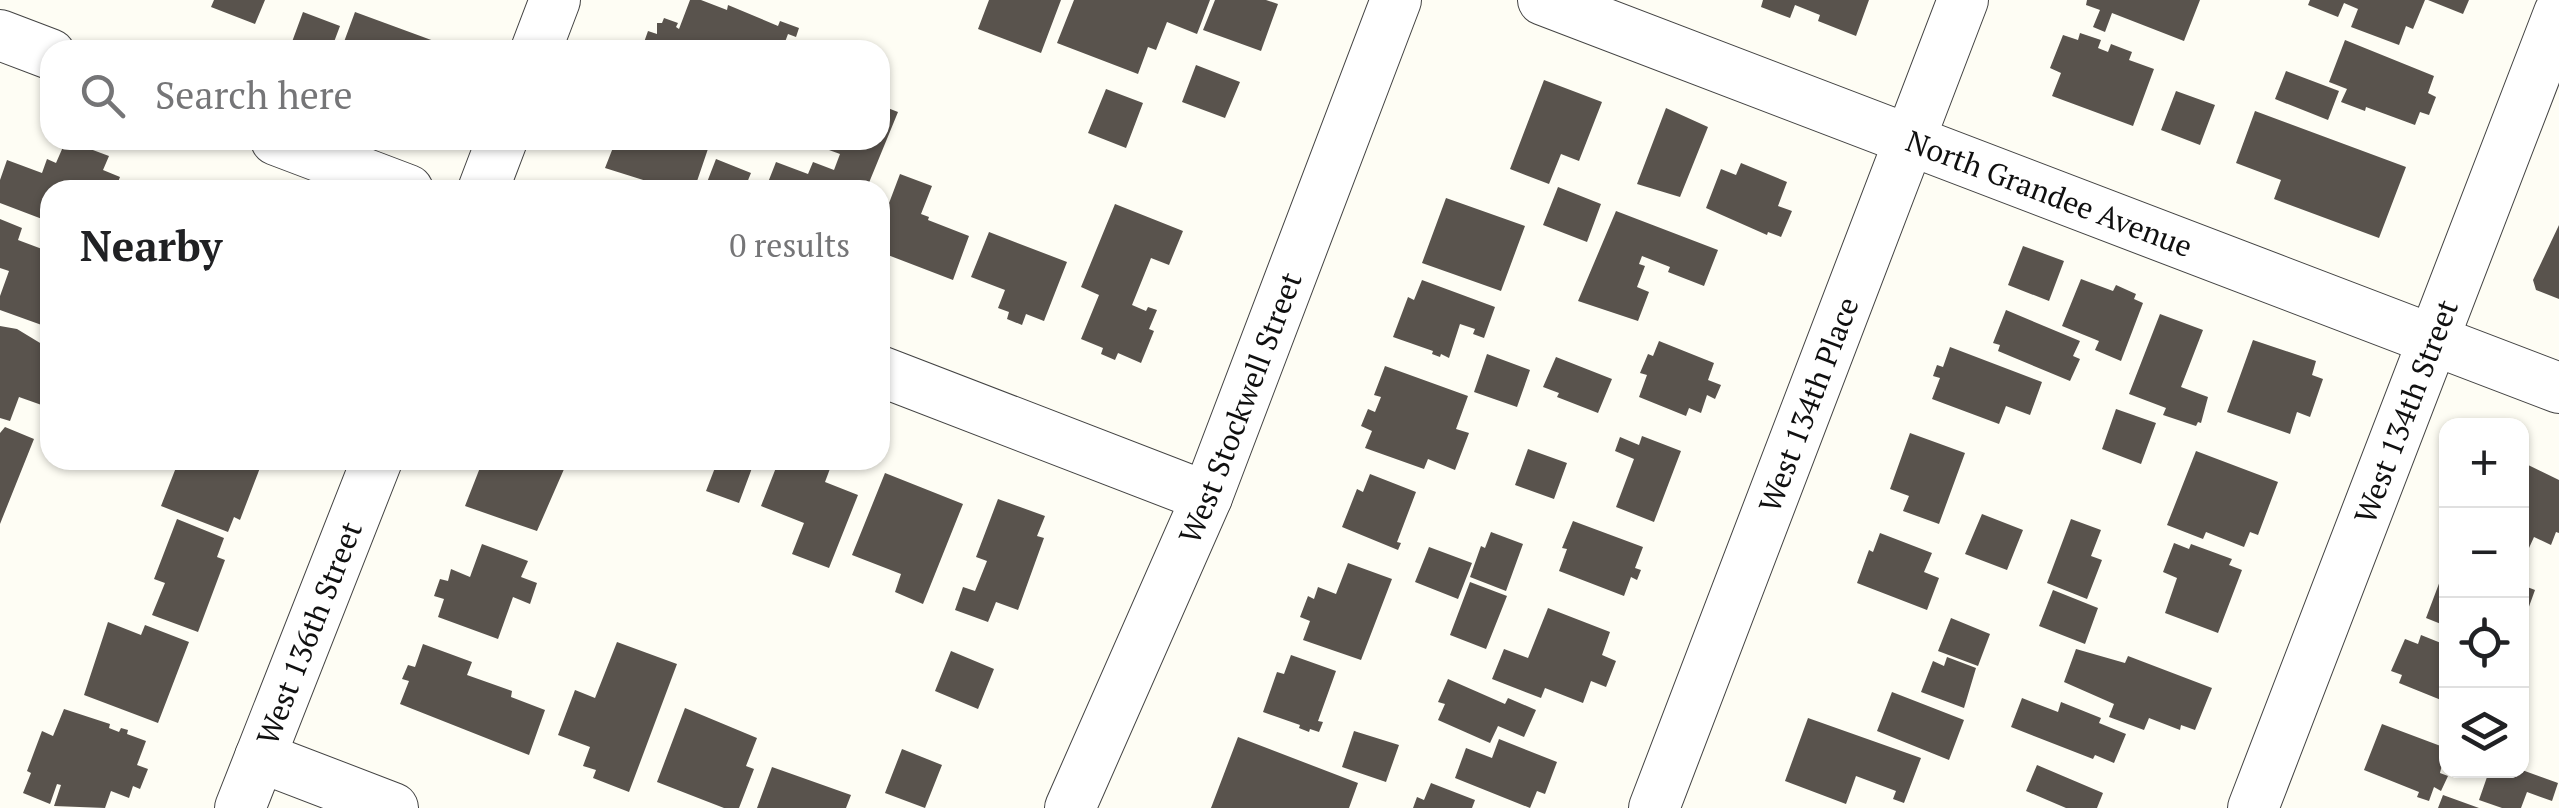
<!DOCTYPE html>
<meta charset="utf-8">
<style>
:root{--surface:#fff;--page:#f6f6f6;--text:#202124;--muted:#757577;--line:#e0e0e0}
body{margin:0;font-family:"PT Serif",serif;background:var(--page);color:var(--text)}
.controls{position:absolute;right:30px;bottom:30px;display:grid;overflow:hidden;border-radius:20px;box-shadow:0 2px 8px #0004}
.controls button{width:90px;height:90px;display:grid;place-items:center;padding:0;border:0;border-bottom:2px solid var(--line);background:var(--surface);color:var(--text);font:50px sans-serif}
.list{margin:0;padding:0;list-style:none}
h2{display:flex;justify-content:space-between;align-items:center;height:130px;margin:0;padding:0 40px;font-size:42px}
h2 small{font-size:32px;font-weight:400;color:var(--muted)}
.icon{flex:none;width:55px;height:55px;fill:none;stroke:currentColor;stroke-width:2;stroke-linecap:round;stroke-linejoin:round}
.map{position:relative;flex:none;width:2559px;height:808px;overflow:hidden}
.search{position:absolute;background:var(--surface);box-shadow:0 2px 8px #0004;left:40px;top:40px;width:850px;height:110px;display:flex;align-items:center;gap:25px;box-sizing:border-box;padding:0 35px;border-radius:30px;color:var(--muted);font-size:38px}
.panel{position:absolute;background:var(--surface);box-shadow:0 2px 8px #0004;left:40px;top:180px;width:850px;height:290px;border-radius:30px}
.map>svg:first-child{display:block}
</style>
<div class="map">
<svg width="2559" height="808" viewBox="0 0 2559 808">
<rect width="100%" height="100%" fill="#fefdf4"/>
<path fill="#59534d" d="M214,0H265L255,24L211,7Z
M690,0H701L727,10L728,5L778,26L780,21L799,28L796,37L788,34L782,50L642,48L648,31L657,34V23H662L664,18L678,23L676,27L679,29Z
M989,0H1061L1041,53L978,29Z
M1074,0H1210L1197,34L1167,22L1156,50L1148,47L1138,74L1057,43Z
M1215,0H1266L1278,4L1261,51L1203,30Z
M1763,0H1869L1856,36L1818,21L1820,15L1795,5L1790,18L1761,7Z
M2087,0H2200L2184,41L2112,13L2105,32L2093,27L2100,10L2086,5Z
M2310,0H2425L2413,29L2406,26L2399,45L2351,27L2358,9L2344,3L2338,17L2308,5Z
M2428,0H2469L2463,14Z
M303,12L340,26L331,50H289Z
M355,12L434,41L430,50H341Z
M2080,33L2101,40L2098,48L2108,52L2111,44L2132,52L2129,60L2154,69L2133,126L2052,96L2061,73L2050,68L2063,35L2078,40Z
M2345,40L2434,76L2428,93L2436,97L2429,115L2420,112L2415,125L2366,107L2365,111L2341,102L2347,89L2329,82Z
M1196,65L1240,82L1225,118L1182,102Z
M2286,71L2339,91L2328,120L2275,99Z
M1544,80L1602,102L1579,161L1561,154L1549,184L1510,169Z
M1106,89L1143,103L1126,148L1088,133Z
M2176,91L2215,105L2200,145L2161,130Z
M880,105L898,112L866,190H765L776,162L808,174L813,162L834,170L840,154L818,146L820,140H880Z
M1666,108L1708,127L1680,197L1637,184Z
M2255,111L2406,167L2379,238L2274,199L2281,180L2236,163Z
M66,140L109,156L103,170L120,177L115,190H50V222L0,203V180L7,160L42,173L47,159L56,163Z
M616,140H670L678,145L680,140H711L694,190H675L605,168Z
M716,159L751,173L744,190H704Z
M1741,163L1787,182L1778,206L1792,211L1781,237L1768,232L1767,235L1706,208L1721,169L1736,175Z
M900,174L932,186L921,214L929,217L928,220L969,236L953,280L880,252V227Z
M1558,187L1601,204L1587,242L1543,225Z
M1446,198L1525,226L1501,291L1422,263Z
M1115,204L1183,231L1169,265L1151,258L1132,305L1146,311L1148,307L1157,310L1149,329L1154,331L1141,363L1118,353L1115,360L1101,354L1103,348L1081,339L1099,295L1081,287Z
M1616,211L1718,250L1704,286L1668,272L1670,267L1642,256L1639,264L1645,266L1637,287L1649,292L1638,321L1578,301Z
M0,219L22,228L18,240L50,252V328L0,310V296L9,271L0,268Z
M2559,225V299L2536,290L2533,280Z
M989,232L1067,262L1044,321L1026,314L1022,325L1007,319L1009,312L998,308L1005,290L971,277Z
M2023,246L2064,261L2049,301L2008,285Z
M2081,279L2113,291L2116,285L2136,294L2134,299L2143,303L2121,361L2095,350L2099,341L2062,326Z
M1422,280L1495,307L1484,338L1473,334L1475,329L1460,324L1449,358L1441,354L1440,357L1432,354L1433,351L1393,337L1408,297L1414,300Z
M2006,310L2080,341L2073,356L2080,359L2070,381L1998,351L2000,345L1993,343Z
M2160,314L2203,330L2181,387L2208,397L2201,423L2198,422L2196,426L2163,415L2166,408L2129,394Z
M0,326L17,329L50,349V408L19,397L10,421L0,418Z
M2253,340L2316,361L2312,375L2323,379L2310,417L2297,412L2290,434L2227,412Z
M1659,341L1714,363L1708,380L1721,385L1715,399L1707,395L1701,413L1689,408L1686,416L1639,397L1647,375L1640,373L1648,354L1653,356Z
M1950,347L2042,382L2030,415L2006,406L1999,424L1932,399L1940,378L1933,376L1937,365L1943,367Z
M1487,354L1530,370L1517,407L1474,392Z
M1556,357L1612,379L1598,413L1557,397L1559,393L1543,387Z
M1385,366L1468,396L1456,429L1469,433L1455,470L1428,459L1424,469L1365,448L1372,431L1361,426L1368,409L1375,412L1381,397L1374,395Z
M2116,409L2156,423L2141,464L2102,449Z
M5,427L34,439L0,524V433Z
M1910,433L1965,453L1939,524L1903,511L1909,496L1890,489Z
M1642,436L1681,451L1654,522L1616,507L1634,459L1615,451L1620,437L1639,445Z
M1528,449L1567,463L1554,499L1515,485Z
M2196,451L2278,482L2258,535L2250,532L2244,547L2206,532L2203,539L2167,525Z
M166,460H263L240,520L234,517L228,532L161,506L177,465Z
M483,460H568L537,531L465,506Z
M718,460H755L739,503L706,491Z
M779,460H822L831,466L825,482L858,495L829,568L792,554L804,523L761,506Z
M2522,462L2559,480V533L2556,532L2551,545L2534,537L2529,548L2522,545Z
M885,473L963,504L923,604L895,592L901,574L852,555Z
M1370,474L1416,492L1397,542L1401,543L1398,550L1342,527L1357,489L1363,492Z
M998,499L1045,516L1037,536L1044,538L1018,610L996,602L988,622L955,610L963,587L975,591L987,561L976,557Z
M1982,514L2023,530L2007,570L1965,554Z
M177,519L224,538L217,557L225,560L198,632L152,615L165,583L154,579Z
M2071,519L2101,530L2091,556L2102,560L2087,599L2047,583Z
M1573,521L1643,547L1635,568L1641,570L1637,580L1631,577L1624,596L1559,571L1567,549L1562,548Z
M1491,532L1523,544L1506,591L1470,577L1481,546L1485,548Z
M1880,533L1932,553L1924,572L1939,578L1927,610L1857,583L1869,550L1873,552Z
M2174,543L2189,549L2191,544L2232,559L2229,565L2242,570L2218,633L2165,613L2177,578L2163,572Z
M482,544L528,561L521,577L537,583L530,604L513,597L498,639L438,617L444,599L434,596L440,579L448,581L451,569L470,577Z
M1429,547L1472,563L1458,599L1415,582Z
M1348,563L1392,579L1361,660L1303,640L1310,621L1300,617L1308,596L1314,599L1318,587L1336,594Z
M2446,565V626L2426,618Z
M1470,582L1507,596L1486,649L1450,635Z
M2522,585L2535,590L2522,626Z
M2053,590L2098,608L2085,644L2039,626Z
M1548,608L1610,632L1602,655L1616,661L1606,687L1591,681L1583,703L1545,688L1541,698L1492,679L1504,649L1528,658Z
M1951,618L1990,634L1978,666L1938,651Z
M108,622L141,635L145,625L189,642L158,723L84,695Z
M2421,635L2446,645V702L2399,683L2402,675L2391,671L2405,639L2418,644Z
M617,642L677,664L629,792L593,778L596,770L583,766L590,747L558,735L575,690L595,698Z
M423,644L472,662L467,675L512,691L511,697L545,710L529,755L400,704L409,681L402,679L408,665L415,667Z
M2076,649L2125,663L2128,656L2212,688L2195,730L2181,725L2180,730L2149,718L2144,730L2109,717L2114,704L2064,682Z
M951,651L994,669L978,709L935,691Z
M1291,655L1336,671L1318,721L1323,722L1319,732L1310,729L1309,732L1299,728L1300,725L1263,712L1277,672L1284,674Z
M1947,657L1976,668L1964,708L1921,692L1933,661L1944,666Z
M1448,679L1505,704L1508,698L1536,710L1524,737L1498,726L1490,743L1438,720L1445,704L1438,702Z
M1892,692L1964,720L1949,760L1877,731Z
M2022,698L2058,712L2061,702L2101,718L2099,723L2126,734L2114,763L2095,755L2093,759L2011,727Z
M685,708L757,738L746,766L754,769L739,808H724L657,782Z
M64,709L110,724L109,728L119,732L121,728L128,730L127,734L146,741L137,765L148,769L140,789L133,786L129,798L111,791L105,808L54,806L61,785L57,784L50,804L23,793L31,773L27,771L42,731L53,736Z
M1808,718L1921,758L1904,803L1893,799L1896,791L1856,776L1846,804L1785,781Z
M2382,724L2446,748L2440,773L2448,776L2441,791L2434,787L2429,801L2417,797L2419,792L2364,770Z
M1354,731L1399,745L1386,782L1342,767Z
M1238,737L1358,783L1349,808H1211Z
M1499,739L1557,762L1545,794L1537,791L1530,808L1455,778L1466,748L1492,758Z
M902,749L942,765L925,808L885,793Z
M2037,765L2103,793L2097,808H2066L2026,791Z
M772,767L851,795L846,808H757Z
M2482,770H2522L2558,783L2552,801L2527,792L2521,808H2502L2479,800L2487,777L2481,775Z
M1431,783L1475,800L1472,808H1413L1417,797L1424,800Z
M2443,795L2479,808H2438Z"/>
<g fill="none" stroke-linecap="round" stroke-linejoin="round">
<g stroke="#434343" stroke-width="52">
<g id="minor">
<path id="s1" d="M1543,0L2559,388"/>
<path d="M0,35L50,54"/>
<path d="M536,50L555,0"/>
<path d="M276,140L408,190"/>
<path d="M483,190L502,140"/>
<path d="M880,371L1207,497"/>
<path d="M260,757L393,808"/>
<path id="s2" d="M240,808L377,460"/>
<path id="s3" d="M1070,808L1207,497L1396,0"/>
<path id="s4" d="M1654,808L1963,0"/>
<path id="s5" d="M2253,808L2559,13"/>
</g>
</g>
<use href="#minor" stroke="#fff" stroke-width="50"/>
</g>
<g text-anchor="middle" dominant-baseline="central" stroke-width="10" stroke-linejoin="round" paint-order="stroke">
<g font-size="30" fill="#101010" stroke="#fff">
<text stroke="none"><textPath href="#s1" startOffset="542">North Grandee Avenue</textPath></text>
<text stroke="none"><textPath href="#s4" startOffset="432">West 134th Place</textPath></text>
<text stroke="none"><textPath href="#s3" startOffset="435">West Stockwell Street</textPath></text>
<text stroke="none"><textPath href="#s5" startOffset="425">West 134th Street</textPath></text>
<text stroke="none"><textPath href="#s2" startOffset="188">West 136th Street</textPath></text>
</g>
</g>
</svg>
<div class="controls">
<button>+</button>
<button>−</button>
<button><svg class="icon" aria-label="locate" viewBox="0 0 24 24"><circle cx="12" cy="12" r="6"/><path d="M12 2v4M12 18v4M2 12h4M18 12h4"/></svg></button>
<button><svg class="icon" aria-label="layers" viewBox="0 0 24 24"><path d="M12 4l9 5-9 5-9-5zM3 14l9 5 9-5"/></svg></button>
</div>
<div class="search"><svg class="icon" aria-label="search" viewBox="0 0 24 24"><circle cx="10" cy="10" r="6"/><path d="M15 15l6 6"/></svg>Search here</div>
<section class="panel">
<h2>Nearby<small>0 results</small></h2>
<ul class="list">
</ul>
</section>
</div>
